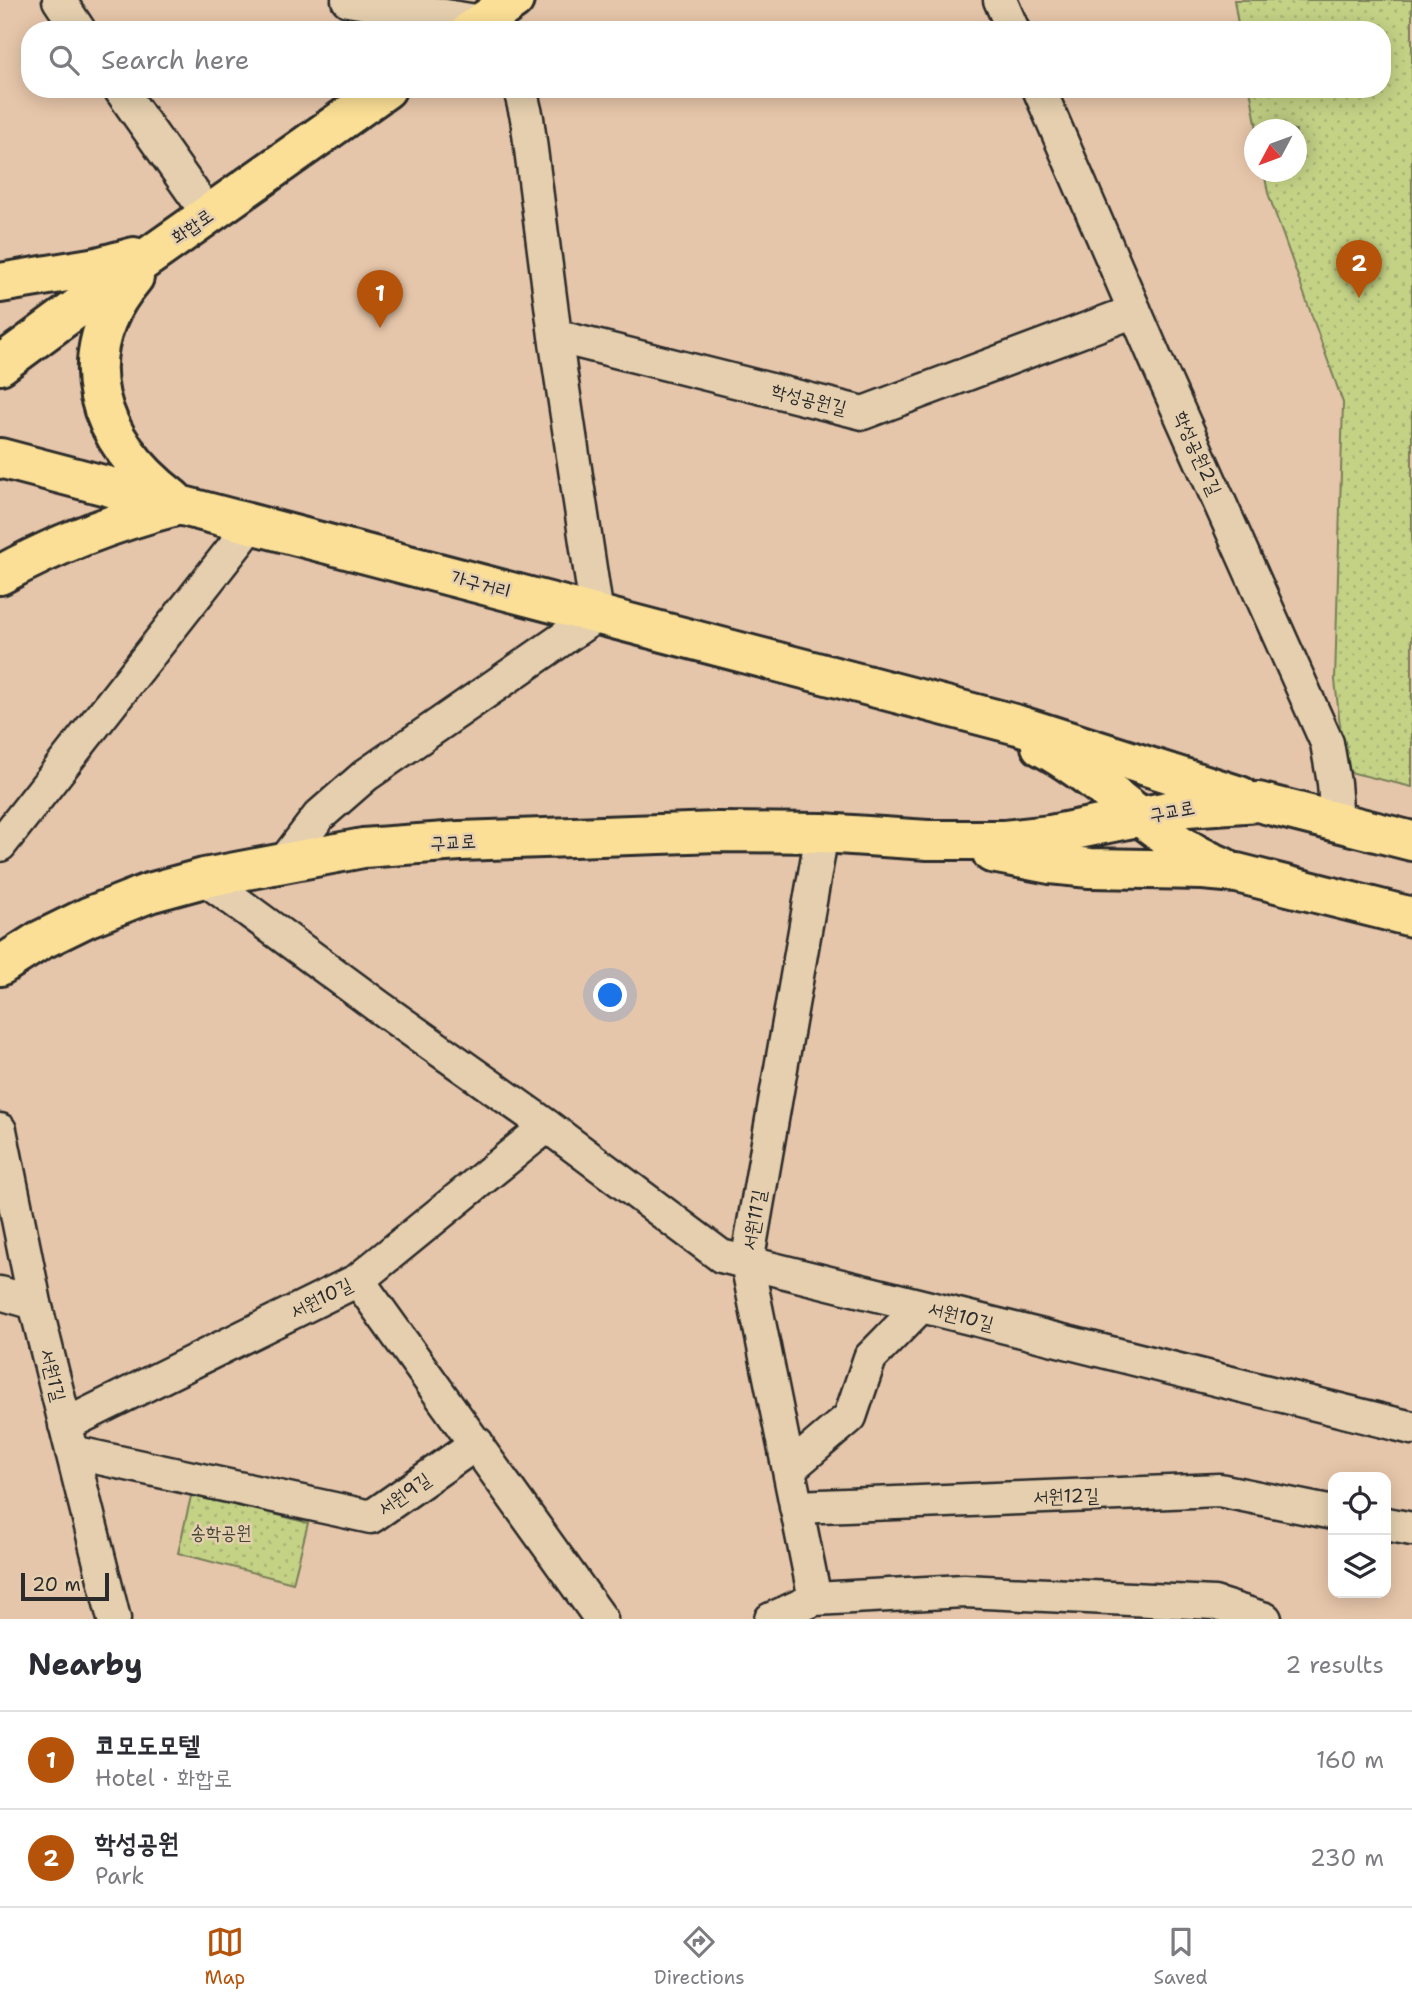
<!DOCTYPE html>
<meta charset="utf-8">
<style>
:root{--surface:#fff;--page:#f7f7f7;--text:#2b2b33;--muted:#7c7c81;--line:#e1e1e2;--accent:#b45309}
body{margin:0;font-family:"Shantell Sans","Poor Story",sans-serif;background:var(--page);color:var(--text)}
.controls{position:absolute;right:21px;bottom:21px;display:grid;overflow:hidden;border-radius:14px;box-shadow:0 4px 18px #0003}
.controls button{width:63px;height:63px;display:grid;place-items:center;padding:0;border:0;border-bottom:2px solid var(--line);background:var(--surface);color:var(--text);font:35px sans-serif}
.compass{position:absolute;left:1244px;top:119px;width:63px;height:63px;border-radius:50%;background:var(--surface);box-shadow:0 4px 18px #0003;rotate:229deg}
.scale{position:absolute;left:21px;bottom:18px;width:88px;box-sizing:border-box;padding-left:7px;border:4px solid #2b2b2b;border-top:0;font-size:19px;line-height:24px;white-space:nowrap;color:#2b2b2b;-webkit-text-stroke:5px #e5cfae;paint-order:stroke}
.you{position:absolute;left:611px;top:996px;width:24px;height:24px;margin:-18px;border:5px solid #fff;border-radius:50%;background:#1a73e8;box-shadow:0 0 0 10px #1a73e833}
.badge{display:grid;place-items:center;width:46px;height:46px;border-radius:50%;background:var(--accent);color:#fff;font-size:23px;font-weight:700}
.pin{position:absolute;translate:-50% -58px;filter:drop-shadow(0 2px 4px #0008)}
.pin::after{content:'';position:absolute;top:37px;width:24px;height:21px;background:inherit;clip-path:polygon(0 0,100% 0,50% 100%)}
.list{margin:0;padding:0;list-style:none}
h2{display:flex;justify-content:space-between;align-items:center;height:91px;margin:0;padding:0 28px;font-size:30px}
h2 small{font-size:23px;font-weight:400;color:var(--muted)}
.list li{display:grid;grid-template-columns:46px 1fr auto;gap:21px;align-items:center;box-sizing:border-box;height:98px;padding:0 28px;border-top:2px solid var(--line)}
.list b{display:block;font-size:26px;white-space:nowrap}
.list p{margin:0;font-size:23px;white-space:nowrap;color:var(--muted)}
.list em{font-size:23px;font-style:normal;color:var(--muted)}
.icon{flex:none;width:38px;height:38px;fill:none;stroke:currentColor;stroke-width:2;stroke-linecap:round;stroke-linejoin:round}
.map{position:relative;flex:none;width:1412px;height:1619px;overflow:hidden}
.search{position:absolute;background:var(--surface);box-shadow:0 4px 18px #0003;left:21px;right:21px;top:21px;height:77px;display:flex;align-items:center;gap:18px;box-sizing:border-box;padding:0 24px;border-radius:28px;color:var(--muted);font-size:26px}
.sheet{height:287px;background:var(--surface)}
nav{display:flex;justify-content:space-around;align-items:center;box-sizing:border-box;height:98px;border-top:2px solid var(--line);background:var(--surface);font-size:19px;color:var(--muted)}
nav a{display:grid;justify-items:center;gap:4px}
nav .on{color:var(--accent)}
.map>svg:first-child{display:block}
</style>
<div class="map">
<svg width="1412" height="1619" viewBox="0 0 1412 1619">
<defs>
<pattern id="park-dots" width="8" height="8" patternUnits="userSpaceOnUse" patternTransform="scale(1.75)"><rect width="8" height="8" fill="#c4d286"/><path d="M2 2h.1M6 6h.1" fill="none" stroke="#a9b474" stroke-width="1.8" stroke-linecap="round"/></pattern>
</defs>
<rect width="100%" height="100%" fill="#e6c6aa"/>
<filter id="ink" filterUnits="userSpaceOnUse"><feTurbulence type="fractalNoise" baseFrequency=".0143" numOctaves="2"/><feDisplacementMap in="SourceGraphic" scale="14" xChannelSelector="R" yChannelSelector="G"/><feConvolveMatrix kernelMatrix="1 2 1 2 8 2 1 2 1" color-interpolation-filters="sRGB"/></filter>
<g filter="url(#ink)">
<path fill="url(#park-dots)" stroke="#787e58" stroke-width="2" d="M1234,0H1412V787L1345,771L1335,680L1343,403L1268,193L1264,172H1296V130L1257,129L1250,89H1382V30H1239Z
M192,1492L308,1523L293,1583L178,1553Z"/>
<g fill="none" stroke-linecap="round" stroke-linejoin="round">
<g stroke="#2b2b2b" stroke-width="37">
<path id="minor" d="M59,0L79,30
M348,0L482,22L488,30
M1000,0L1013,30
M120,89L208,214
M1039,89L1156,360L1327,743L1334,783L1337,822
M555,336L863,413L1135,311
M0,845L252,524
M284,862L319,816L366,775L597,615L555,336L527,118L520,89
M204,878L379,1007L547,1126L721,1256L1412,1428
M0,1130L35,1303L114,1619
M358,1280L601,1619
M0,1293L35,1303
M65,1425L358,1280L547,1126
M72,1452L371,1517L477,1443
M789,1469L850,1417L870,1358L921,1306
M796,1507L1219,1490L1333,1513
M1386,1524L1412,1529
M815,1599L747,1263L822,833
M771,1619L815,1599L964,1591L1214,1603L1265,1619"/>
</g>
<g stroke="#2b2b2b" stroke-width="44">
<path id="major" d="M471,30L514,0
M134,277C67,356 97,441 173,499
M0,283L97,267L134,257
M0,365L103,289L386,89
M0,458L1018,725L1240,796
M0,575C56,544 114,522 176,506
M1041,746C1105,780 1155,840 1223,867
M992,853L1050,864L1090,868L1203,870L1237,873L1412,917
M0,966L39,941L88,917L149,893L204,878L363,848L460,841L718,832L822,833L928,840H1004L1050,835L1187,807L1258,802L1412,841"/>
</g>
<use href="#minor" stroke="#e5cfae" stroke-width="32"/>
<use href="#major" stroke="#fbdf96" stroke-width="38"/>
</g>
</g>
<g text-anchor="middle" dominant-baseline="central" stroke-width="5" stroke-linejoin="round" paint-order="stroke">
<g font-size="19" fill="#2b2b2b" stroke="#e5cfae">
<text transform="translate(192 226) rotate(-35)">화합로</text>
<text transform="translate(809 399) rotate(14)">학성공원길</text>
<text transform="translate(1198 453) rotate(66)">학성공원2길</text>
<text transform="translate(481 584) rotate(15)">가구거리</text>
<text transform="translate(1172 811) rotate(-11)">구교로</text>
<text transform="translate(453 842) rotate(-3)">구교로</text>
<text transform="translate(754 1220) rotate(-80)">서원11길</text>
<text transform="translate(321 1298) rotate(-27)">서원10길</text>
<text transform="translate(961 1316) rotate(14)">서원10길</text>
<text transform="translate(53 1375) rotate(76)">서원1길</text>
<text transform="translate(404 1494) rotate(-35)">서원9길</text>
<text transform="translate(1066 1496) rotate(-2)">서원12길</text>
</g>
<g font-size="19" fill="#424439" stroke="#e5cfae">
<text x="221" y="1532">송학공원</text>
</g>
</g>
</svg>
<div class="controls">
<button><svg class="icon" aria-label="locate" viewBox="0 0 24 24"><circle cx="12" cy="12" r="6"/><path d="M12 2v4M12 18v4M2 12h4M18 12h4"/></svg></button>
<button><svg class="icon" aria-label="layers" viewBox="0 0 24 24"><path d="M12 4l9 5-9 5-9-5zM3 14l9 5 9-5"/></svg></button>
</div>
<svg class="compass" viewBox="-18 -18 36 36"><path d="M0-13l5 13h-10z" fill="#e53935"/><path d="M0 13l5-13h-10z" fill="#7c7c81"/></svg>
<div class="scale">20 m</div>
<div class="you"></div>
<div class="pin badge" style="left:380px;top:328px">1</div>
<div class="pin badge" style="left:1359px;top:298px">2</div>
<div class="search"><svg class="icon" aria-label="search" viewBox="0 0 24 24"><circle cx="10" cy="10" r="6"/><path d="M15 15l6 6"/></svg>Search here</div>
</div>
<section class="sheet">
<h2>Nearby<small>2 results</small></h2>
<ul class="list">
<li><span class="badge">1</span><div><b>코모도모텔</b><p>Hotel · 화합로</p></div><em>160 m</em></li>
<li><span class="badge">2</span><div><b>학성공원</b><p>Park</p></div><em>230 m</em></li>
</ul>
</section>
<nav>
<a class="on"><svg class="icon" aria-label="map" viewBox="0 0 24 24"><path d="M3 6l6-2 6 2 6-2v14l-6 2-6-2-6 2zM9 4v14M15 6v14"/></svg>Map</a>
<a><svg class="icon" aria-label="directions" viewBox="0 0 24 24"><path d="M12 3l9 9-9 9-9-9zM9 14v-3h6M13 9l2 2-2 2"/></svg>Directions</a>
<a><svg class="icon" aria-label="saved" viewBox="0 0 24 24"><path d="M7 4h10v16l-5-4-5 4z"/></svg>Saved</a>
</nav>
